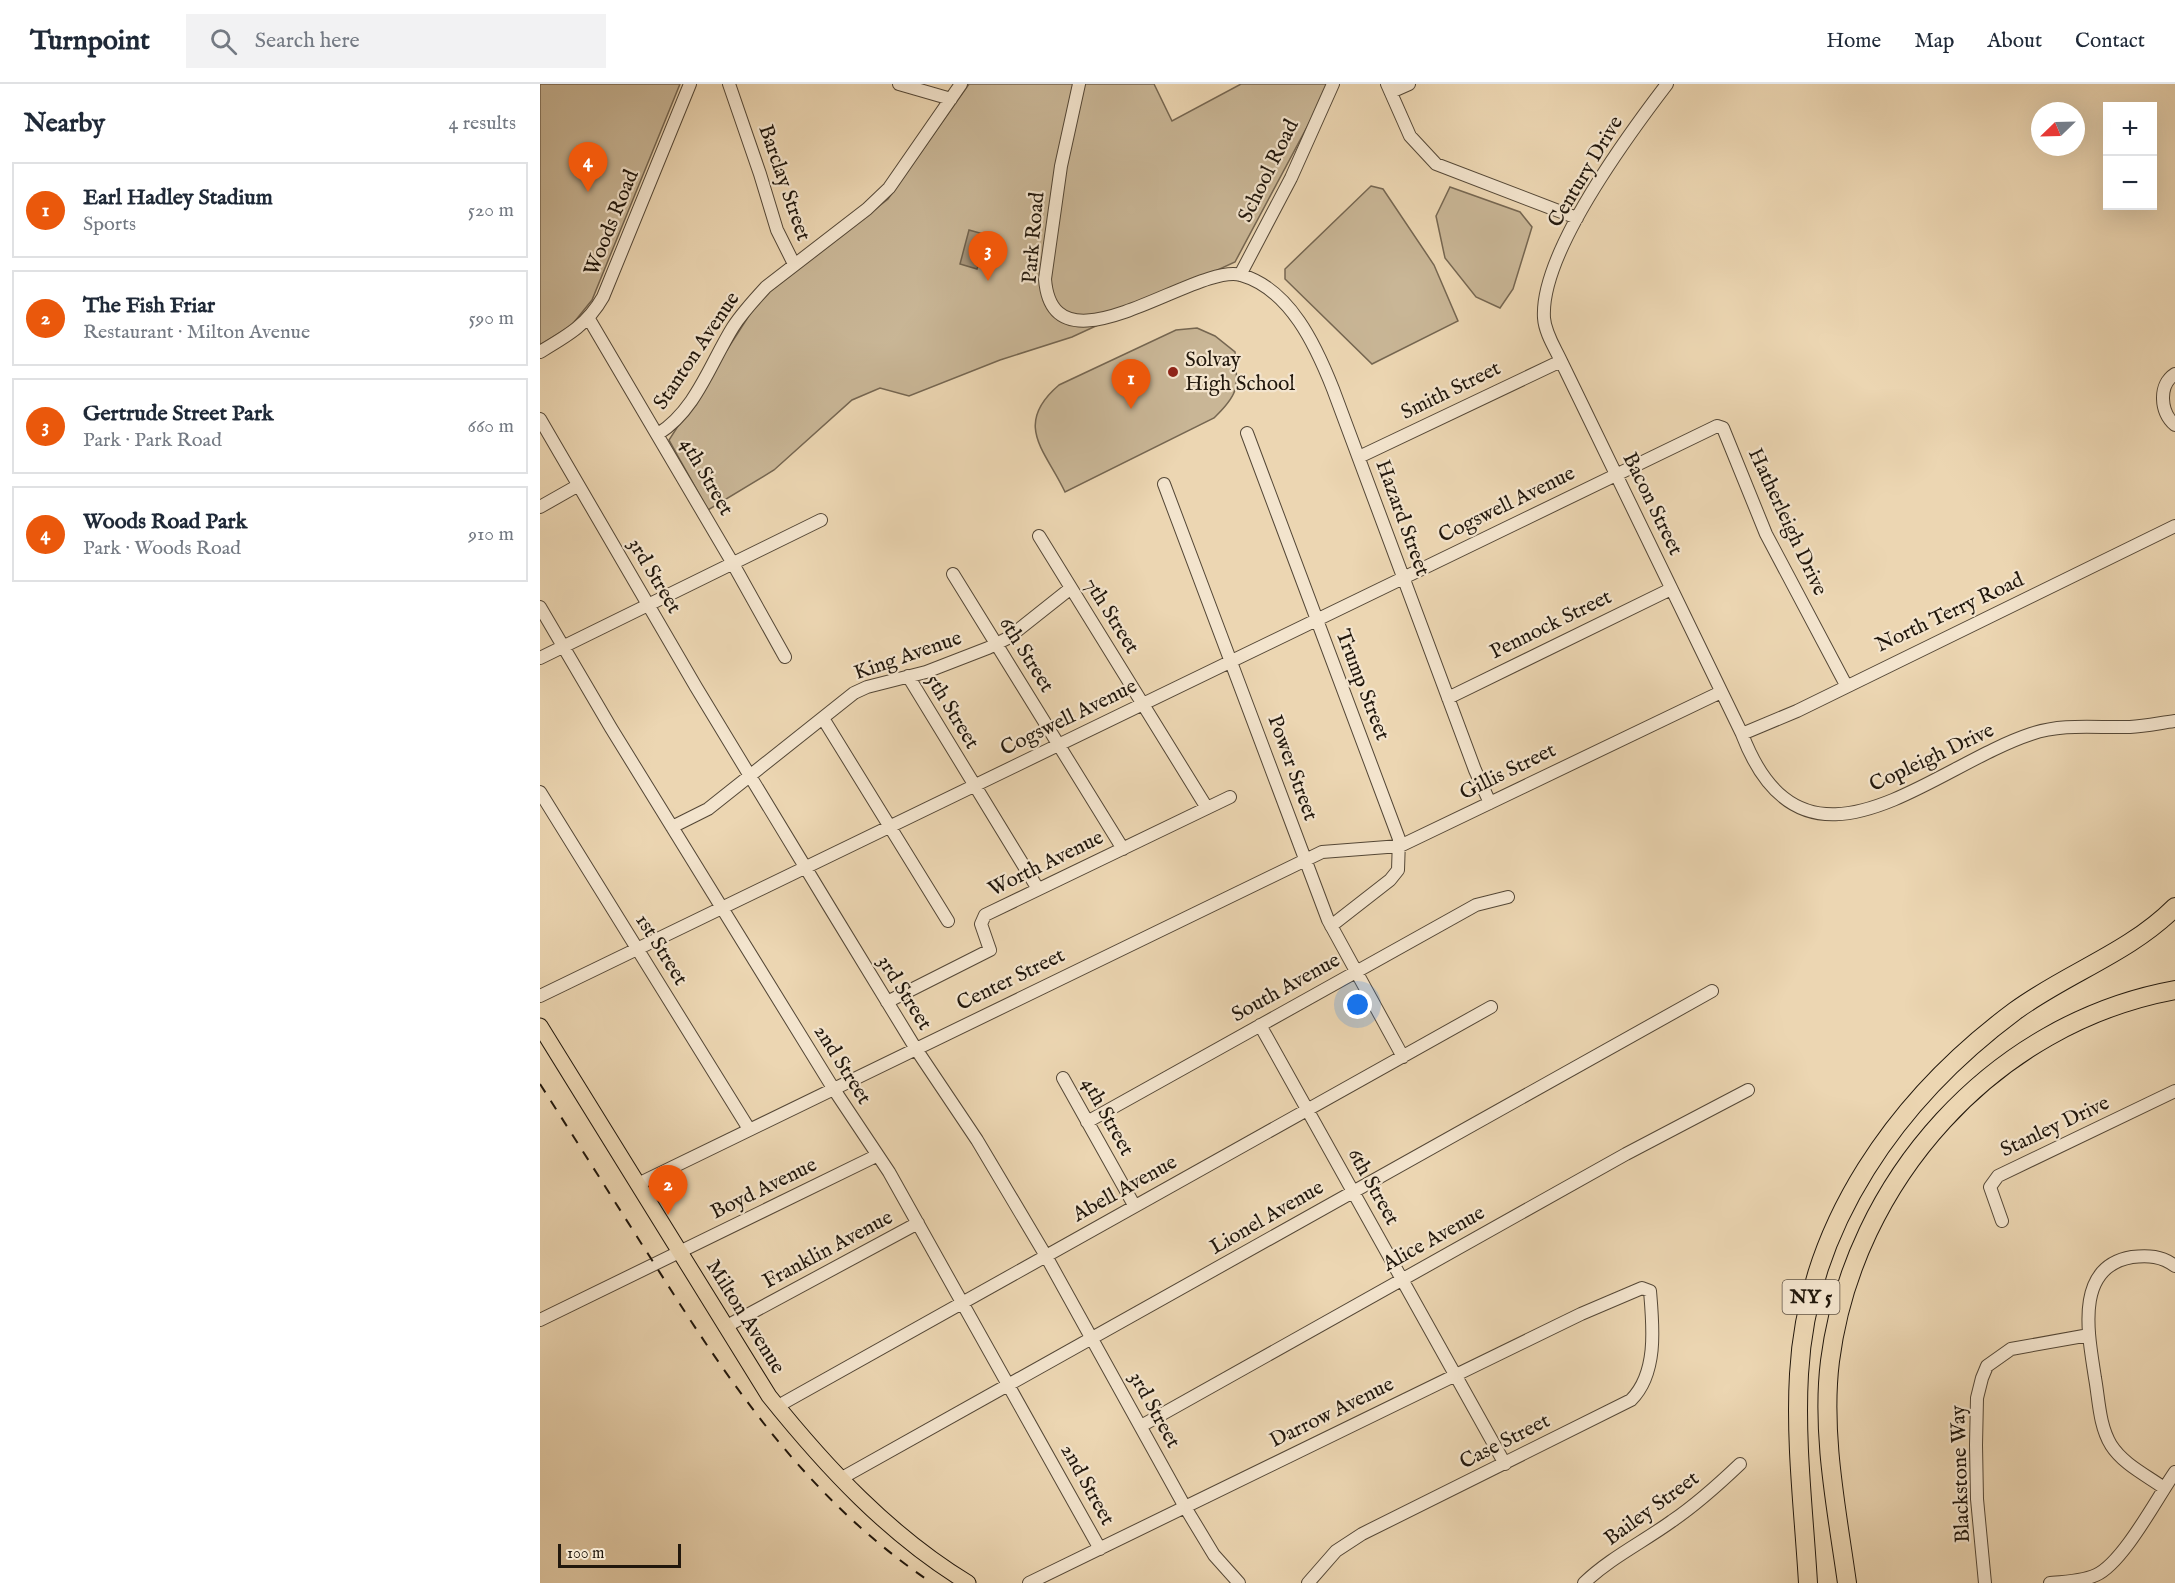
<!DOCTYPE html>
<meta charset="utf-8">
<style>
:root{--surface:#fff;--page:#f2f2f3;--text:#1f2937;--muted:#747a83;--line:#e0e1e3;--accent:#ea580c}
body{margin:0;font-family:"IM FELL English",serif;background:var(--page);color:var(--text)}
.controls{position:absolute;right:18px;top:18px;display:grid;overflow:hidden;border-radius:0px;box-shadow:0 6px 24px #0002}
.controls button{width:54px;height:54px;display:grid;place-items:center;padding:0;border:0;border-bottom:2px solid var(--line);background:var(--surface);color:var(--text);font:30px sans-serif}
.compass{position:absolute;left:1491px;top:18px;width:54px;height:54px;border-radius:50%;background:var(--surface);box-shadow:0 6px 24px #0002;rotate:247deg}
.scale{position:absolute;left:18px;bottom:15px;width:123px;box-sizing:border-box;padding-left:6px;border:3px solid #21170c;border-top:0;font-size:16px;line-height:21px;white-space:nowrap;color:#21170c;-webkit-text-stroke:4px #f3e4cd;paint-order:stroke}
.you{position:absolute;left:818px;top:921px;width:21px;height:21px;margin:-15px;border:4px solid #fff;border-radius:50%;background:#1a73e8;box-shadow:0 0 0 9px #1a73e833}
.badge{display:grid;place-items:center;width:39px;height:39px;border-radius:50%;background:var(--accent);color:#fff;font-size:20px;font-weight:700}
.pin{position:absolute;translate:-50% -50px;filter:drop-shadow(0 2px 3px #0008)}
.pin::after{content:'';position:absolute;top:32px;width:21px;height:18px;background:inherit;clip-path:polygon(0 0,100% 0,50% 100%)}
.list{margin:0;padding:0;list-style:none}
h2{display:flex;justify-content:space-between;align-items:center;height:78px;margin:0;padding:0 24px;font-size:26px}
h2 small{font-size:20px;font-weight:400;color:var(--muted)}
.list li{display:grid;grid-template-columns:39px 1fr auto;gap:18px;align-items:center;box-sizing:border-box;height:96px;margin:0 12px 12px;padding:0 12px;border:2px solid var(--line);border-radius:0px}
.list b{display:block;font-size:22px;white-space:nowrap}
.list p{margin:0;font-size:20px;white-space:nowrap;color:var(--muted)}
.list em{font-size:20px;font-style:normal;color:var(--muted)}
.icon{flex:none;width:33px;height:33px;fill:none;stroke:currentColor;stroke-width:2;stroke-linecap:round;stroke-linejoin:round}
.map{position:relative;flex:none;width:1635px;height:1499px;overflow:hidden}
header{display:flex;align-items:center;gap:36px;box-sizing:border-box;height:84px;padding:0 30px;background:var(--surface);border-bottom:2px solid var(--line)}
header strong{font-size:28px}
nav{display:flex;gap:33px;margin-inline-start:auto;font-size:21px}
.search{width:420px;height:54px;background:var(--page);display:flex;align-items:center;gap:15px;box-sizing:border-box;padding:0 21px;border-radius:0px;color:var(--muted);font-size:22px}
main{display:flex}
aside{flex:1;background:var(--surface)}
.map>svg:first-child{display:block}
</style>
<header>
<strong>Turnpoint</strong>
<div class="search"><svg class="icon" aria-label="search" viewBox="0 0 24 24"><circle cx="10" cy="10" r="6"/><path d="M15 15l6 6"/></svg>Search here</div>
<nav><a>Home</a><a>Map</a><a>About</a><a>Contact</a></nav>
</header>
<main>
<aside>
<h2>Nearby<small>4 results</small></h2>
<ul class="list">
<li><span class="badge">1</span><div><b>Earl Hadley Stadium</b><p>Sports</p></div><em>520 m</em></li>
<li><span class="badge">2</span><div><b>The Fish Friar</b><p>Restaurant · Milton Avenue</p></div><em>590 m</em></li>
<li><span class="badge">3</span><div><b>Gertrude Street Park</b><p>Park · Park Road</p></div><em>660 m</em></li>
<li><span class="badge">4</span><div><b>Woods Road Park</b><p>Park · Woods Road</p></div><em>910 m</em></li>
</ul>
</aside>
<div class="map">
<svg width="1635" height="1499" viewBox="0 0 1635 1499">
<rect width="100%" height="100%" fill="#ecd6b2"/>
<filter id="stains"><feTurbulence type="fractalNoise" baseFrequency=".00333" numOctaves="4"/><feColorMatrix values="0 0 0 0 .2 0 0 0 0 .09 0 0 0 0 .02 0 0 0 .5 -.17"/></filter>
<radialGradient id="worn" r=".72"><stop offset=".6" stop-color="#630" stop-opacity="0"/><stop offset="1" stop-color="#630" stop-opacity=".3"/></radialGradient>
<path fill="#c9b696" stroke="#756651" stroke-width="1.5" d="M0,0H140L52,216L31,242L0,261Z
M429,0H614L632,37L701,0H790L695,178L532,253L460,276L369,312L340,304L312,316L234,386L168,426L129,356L219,216L348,115Z
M831,102L843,105L894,181L918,237L832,280L745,195V185Z
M910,103L980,128L992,143L973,205L960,224L936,213L905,174L896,132Z
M657,244L675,252L695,268C697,303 701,308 674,334L525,408C506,367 472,341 519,301L636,246Z"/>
<path fill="#a7957a" stroke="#71634e" stroke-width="1.5" d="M429,146L447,151L437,185L420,180Z"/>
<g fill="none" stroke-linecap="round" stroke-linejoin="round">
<g stroke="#544736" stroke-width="14">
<path id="minor" d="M189,0L220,90L237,146L254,180
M359,0L411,15
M539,0L521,82L505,195C513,297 656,178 701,191C750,205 776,262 793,305L935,686L950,719
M847,0L870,52L896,80L1037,134
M1127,0C1088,51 1000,170 1004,234C1005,249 1015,264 1021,277L1202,650C1264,813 1391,683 1491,650C1523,639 1556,644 1590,643C1605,642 1620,639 1635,637
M851,8L869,0
M700,191L751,94L793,0
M49,235L192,478L245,573
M0,268C27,252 47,241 63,213L150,0
M1635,290C1618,301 1620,328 1635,341
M0,335L156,603L290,824L376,965L437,1056L506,1172L645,1423L674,1471L699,1499
M707,349L859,755L858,786L850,796L791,842
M118,350C156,326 170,280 193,243C202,229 214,216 226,203L327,125L349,104L421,0
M819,373L1021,277
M624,400L788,836L863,973
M0,423L37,402
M499,452L667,724
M413,490L583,765
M0,523L71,644L293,1004L349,1088L560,1465
M0,574L281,436
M368,592L498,805
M908,614L1131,505
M284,636L408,837
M1202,650L1257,627L1635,442
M0,708L209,1045
M132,743L168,725L314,609L327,603L386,588L448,564L468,554L531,504
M0,912L1177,342L1183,344L1226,450L1306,601
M347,918L450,866L441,840L445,831L690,713
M720,941L965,1380
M523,994L594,1121
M547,1038L936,821L968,813
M98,1100L782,768L860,762L1181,608
M1462,1137L1450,1103L1458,1092L1635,1007
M0,1236L336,1072
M185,1243L378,1139
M238,1322L951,923
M601,1342L1086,1070L1208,1006
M300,1395L1172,907
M1624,1404C1606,1391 1583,1380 1571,1361C1559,1341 1559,1316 1555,1294C1549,1253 1533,1183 1592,1173C1608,1171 1622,1172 1635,1182
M489,1499L1041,1230L1102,1204L1110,1207C1113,1242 1118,1289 1091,1316L822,1450L796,1467L768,1499
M1044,1499C1070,1474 1103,1458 1132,1437C1157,1420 1179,1400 1200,1380
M1445,1499L1437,1415L1436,1361L1437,1314L1442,1294L1447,1282L1471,1265L1549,1251
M1510,1499C1524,1498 1543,1497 1556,1491C1583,1479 1617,1414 1635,1388"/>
</g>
<g stroke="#21170c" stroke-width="17">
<path id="major" d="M0,942L229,1312C286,1383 349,1451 428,1499"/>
</g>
<g stroke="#21170c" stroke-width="20">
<path id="highway" d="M1268,1499C1264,1430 1255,1359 1259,1290C1267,1140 1358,1014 1475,927C1527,889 1589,869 1635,823
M1307,1499C1297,1427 1281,1350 1290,1277C1313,1097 1454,939 1635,906"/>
</g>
<use href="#minor" stroke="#f3e4cd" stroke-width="12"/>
<use href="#major" stroke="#ecd6b2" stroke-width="15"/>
<use href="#highway" stroke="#ecd6b2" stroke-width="18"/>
<path stroke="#21170c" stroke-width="2" stroke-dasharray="10 10" stroke-linecap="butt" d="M0,1000C39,1061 78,1123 117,1184C193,1305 271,1418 392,1499"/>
</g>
<circle fill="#8f2418" stroke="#f3e4cd" stroke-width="2" cx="633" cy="288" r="6"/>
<g text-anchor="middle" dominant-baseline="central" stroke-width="4.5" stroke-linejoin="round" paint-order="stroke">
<rect fill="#f3e4cd" stroke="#605446" stroke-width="1.5" x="1242.5" y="1196" width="57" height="34" rx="4.5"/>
<g font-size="20" font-weight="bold" fill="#21170c">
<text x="1271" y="1213">NY 5</text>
</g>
<g font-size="21" fill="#21170c" stroke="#f3e4cd">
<text transform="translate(729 87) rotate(-64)">School Road</text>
<text transform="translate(1046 88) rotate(-59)">Century Drive</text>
<text transform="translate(244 99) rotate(71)">Barclay Street</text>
<text transform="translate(72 139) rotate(-68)">Woods Road</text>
<text transform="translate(494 154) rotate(-85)">Park Road</text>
<text transform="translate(157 267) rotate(-56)">Stanton Avenue</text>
<text transform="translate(911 307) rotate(-26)">Smith Street</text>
<text transform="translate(166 393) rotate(60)">4th Street</text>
<text transform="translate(1112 420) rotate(64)">Bacon Street</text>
<text transform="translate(967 421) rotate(-26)">Cogswell Avenue</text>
<text transform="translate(862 434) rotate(70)">Hazard Street</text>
<text transform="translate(1247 438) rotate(65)">Hatherleigh Drive</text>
<text transform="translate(114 492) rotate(59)">3rd Street</text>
<text transform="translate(1410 529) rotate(-25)">North Terry Road</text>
<text transform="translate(571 532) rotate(58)">7th Street</text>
<text transform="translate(1011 541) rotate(-26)">Pennock Street</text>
<text transform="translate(486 571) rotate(58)">6th Street</text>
<text transform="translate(368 572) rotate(-19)">King Avenue</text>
<text transform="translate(822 601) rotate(69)">Trump Street</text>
<text transform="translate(412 628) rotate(59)">5th Street</text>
<text transform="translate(529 634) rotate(-26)">Cogswell Avenue</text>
<text transform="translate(1392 674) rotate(-25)">Copleigh Drive</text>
<text transform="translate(752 684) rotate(70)">Power Street</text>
<text transform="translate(968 688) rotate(-26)">Gillis Street</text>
<text transform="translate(506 780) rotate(-26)">Worth Avenue</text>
<text transform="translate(121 866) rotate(58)">1st Street</text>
<text transform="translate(471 896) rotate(-26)">Center Street</text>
<text transform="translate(746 904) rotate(-29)">South Avenue</text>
<text transform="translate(364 909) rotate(58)">3rd Street</text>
<text transform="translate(302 981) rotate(58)">2nd Street</text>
<text transform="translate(567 1033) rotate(61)">4th Street</text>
<text transform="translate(1515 1043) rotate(-25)">Stanley Drive</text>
<text transform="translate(833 1103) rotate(61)">6th Street</text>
<text transform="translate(224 1105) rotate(-26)">Boyd Avenue</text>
<text transform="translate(585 1105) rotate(-29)">Abell Avenue</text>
<text transform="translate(727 1134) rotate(-30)">Lionel Avenue</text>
<text transform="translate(894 1155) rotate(-29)">Alice Avenue</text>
<text transform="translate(288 1166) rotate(-28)">Franklin Avenue</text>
<text transform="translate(205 1233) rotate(58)">Milton Avenue</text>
<text transform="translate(614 1326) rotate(61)">3rd Street</text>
<text transform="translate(792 1329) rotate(-26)">Darrow Avenue</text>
<text transform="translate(965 1358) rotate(-27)">Case Street</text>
<text transform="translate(1421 1390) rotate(-92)">Blackstone Way</text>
<text transform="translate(547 1401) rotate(61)">2nd Street</text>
<text transform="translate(1112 1425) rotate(-36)">Bailey Street</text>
</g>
<g font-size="21" fill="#21170c" stroke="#f3e4cd" text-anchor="start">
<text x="645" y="276">Solvay<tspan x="645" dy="24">High School</tspan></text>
</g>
</g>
<rect width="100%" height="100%" filter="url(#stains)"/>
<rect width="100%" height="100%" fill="url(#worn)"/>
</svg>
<div class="controls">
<button>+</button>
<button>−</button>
</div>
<svg class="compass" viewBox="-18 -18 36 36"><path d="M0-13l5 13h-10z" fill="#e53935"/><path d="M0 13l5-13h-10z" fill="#747a83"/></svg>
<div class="scale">100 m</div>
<div class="you"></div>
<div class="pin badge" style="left:591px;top:325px">1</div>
<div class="pin badge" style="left:128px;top:1131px">2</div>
<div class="pin badge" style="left:448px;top:197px">3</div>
<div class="pin badge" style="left:48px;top:108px">4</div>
</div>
</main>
